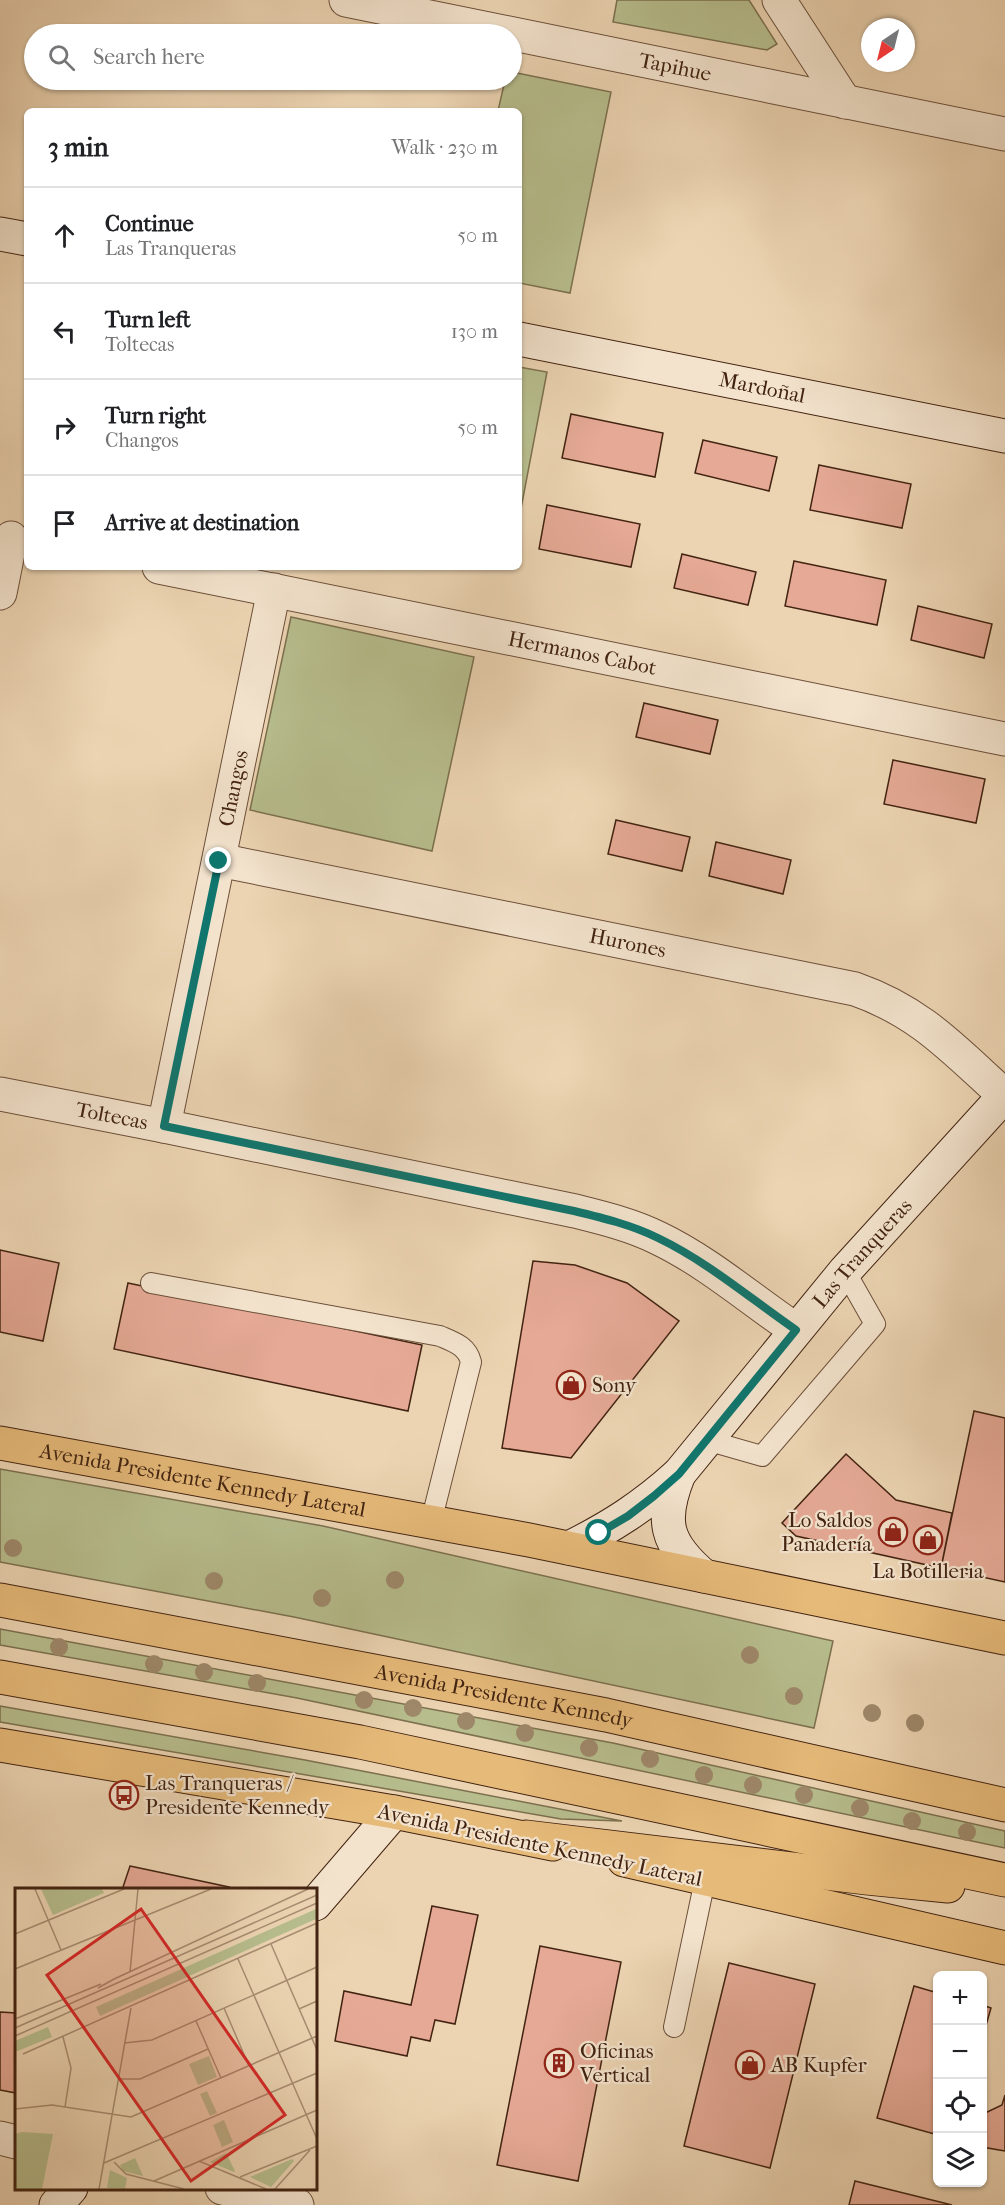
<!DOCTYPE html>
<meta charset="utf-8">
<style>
:root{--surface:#fff;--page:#f2f2f2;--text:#202124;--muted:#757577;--line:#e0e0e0}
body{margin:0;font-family:"IM FELL French Canon",serif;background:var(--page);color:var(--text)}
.controls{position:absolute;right:18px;bottom:18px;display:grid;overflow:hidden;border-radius:9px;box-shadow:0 2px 4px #0004}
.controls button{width:54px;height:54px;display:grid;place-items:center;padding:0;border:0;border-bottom:2px solid var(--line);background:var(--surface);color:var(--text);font:30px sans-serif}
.compass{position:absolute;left:861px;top:18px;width:54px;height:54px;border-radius:50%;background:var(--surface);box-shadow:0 2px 4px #0004;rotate:215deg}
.stop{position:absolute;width:18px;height:18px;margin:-14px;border:4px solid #0f766e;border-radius:50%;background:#fff}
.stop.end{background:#0f766e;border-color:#fff;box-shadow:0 2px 6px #0008}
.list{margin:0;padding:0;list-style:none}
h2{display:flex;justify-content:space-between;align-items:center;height:78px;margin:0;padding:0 24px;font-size:26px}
h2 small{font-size:20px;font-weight:400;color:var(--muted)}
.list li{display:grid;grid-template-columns:39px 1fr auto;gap:18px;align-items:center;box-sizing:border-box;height:96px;padding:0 24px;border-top:2px solid var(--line)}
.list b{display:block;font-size:22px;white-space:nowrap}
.list p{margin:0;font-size:20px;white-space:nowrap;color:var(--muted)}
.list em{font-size:20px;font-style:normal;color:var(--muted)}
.icon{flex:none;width:33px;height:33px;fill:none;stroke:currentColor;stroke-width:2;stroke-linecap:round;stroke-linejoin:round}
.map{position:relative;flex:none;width:1005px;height:2205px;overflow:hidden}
.search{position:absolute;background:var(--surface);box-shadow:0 2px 4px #0004;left:24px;top:24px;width:498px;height:66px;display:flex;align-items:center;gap:15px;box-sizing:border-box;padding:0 21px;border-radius:33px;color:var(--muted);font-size:22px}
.panel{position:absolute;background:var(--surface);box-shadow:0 2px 4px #0004;left:24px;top:108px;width:498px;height:462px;border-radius:9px}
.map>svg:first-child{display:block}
</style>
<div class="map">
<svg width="1005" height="2205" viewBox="0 0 1005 2205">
<rect width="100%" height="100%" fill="#ecd4b2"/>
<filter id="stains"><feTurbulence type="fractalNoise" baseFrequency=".00333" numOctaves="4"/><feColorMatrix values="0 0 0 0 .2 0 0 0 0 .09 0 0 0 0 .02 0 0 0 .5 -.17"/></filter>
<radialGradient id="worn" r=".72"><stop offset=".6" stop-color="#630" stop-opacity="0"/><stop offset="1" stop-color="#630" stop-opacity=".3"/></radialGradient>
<path fill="#b7bd8d" stroke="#7c704f" stroke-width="1.5" d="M617,0H749L777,44L767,50L613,22Z
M512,72L611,92L570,293L519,283V111H498L505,80H512Z
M519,367L547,372L519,519Z
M291,617L474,657L432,851L250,810Z
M0,1469L323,1526L833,1641L814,1728L294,1617L0,1562Z
M0,1629L613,1743L1005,1831V1848L297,1698L0,1645Z
M0,1706L305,1760L622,1821L561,1819L0,1722Z"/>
<path fill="#e5a995" stroke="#422311" stroke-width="1.5" d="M571,414L663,433L655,477L562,458Z
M703,440L777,457L769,491L695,473Z
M819,465L911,484L902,528L810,510Z
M547,505L640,524L631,567L539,549Z
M682,554L756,572L748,605L674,588Z
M794,561L886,580L877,625L785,606Z
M918,606L992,624L984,658L911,640Z
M644,703L718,720L710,754L636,737Z
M893,760L985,779L976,823L884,804Z
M616,820L690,837L682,871L608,854Z
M716,842L791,860L783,894L709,876Z
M0,1250L59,1263L43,1341L0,1332Z
M533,1261L575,1265L627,1283L679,1321L571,1458L502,1448Z
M128,1283L422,1345L408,1411L114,1349Z
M974,1411L1005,1418V1582L941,1568Z
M846,1454L896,1500L952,1513L941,1568L796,1536L782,1523Z
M130,1866L229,1887L226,1890H122Z
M432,1906L478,1915L455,2024L435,2020L430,2041L411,2037L407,2056L335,2041L344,1991L411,2005Z
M540,1946L621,1962L578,2181L497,2165Z
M729,1963L815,1984L770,2168L684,2146Z
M914,1986L938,1993V2135L877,2118Z
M982,2005L991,2008L982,2039Z
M0,2012L16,2013V2093L0,2090Z
M1005,2095V2151L982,2147L983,2114L1002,2105Z
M855,2181L952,2205H849Z"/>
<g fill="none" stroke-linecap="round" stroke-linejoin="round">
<g stroke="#6c4f39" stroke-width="22">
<path id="lane" d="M151,1283L440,1336C454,1342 467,1346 471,1362L431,1522
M706,1440L762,1456L875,1324L845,1271
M674,2027L705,1880"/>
</g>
<g stroke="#6c4f39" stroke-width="35">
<g id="street">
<path id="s1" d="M346,0L1005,134"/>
<path d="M779,0L845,102"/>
<path id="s2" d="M159,567L1005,739"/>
<path d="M0,593L11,538"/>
<path id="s3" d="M219,860L855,989C921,1012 954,1050 1005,1096"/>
<path id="s4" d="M0,1094L164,1126L575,1211C603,1218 632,1225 658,1238C708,1262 750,1299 796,1330"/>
<path id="s5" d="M164,1126L274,590"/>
<path d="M0,2138L16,2142"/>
<path d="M222,2188L297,2205"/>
</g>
</g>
<g stroke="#422311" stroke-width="35">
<g id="secondary">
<path d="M0,234L27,239"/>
<path id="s6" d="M519,339L1005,436"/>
<path d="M679,1474C660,1521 665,1543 704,1576"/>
<path id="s7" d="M569,1548C611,1527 644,1506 679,1474L845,1271L1005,1095"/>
<path d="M315,1904L394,1812"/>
<path d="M56,2205L71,2188"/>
</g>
</g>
<g stroke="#422311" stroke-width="35">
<g id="primary">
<path id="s8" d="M0,1443L529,1540L1005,1638"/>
<path d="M0,1745L394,1812L553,1844"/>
<path d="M624,1860L1005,1948"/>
</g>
</g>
<g stroke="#422311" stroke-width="35">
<g id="highway">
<path id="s9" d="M0,1600L606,1715L1005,1805"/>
<path d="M0,1677L360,1742L1005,1880"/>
<path d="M526,1837L867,1878L948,1886"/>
</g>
</g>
<use href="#lane" stroke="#f3e3cd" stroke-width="20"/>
<use href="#street" stroke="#f3e3cd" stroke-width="33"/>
<use href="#secondary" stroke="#f3e3cd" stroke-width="33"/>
<use href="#primary" stroke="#e6ba79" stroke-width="33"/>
<use href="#highway" stroke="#e6ba79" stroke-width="33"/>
</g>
<g fill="#9e886a">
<circle cx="13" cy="1548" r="9"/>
<circle cx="395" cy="1580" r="9"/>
<circle cx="214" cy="1581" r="9"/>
<circle cx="322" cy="1598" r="9"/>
<circle cx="59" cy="1647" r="9"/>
<circle cx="750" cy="1655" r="9"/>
<circle cx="154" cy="1664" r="9"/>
<circle cx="204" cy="1672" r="9"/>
<circle cx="257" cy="1683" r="9"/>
<circle cx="794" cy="1696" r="9"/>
<circle cx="364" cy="1700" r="9"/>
<circle cx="413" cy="1708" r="9"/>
<circle cx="872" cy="1713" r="9"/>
<circle cx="466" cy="1721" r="9"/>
<circle cx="915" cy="1723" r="9"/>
<circle cx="525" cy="1733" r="9"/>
<circle cx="589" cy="1748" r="9"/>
<circle cx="650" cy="1759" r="9"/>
<circle cx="704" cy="1775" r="9"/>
<circle cx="753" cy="1785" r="9"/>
<circle cx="804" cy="1795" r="9"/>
<circle cx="860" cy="1808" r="9"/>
<circle cx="912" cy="1821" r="9"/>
<circle cx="967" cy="1832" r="9"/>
</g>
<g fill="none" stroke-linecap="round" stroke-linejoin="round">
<path stroke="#0f766e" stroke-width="8" d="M219,861L164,1126L574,1211C603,1218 632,1225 658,1238C708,1262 751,1299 796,1330L679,1474L654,1496L628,1516L599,1533"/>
</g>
<defs>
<g id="shop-ring" transform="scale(1.5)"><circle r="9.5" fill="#f3e3cd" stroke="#8f2418" stroke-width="1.5"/><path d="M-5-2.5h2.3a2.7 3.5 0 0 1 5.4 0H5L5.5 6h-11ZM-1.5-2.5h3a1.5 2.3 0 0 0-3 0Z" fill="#8f2418"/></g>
<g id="bus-ring" transform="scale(1.5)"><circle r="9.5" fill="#f3e3cd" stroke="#8f2418" stroke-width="1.5"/><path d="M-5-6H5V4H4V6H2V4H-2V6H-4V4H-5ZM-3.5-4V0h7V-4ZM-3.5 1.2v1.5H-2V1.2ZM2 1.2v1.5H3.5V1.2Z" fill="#8f2418"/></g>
<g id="building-ring" transform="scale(1.5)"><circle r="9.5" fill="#f3e3cd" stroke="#8f2418" stroke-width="1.5"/><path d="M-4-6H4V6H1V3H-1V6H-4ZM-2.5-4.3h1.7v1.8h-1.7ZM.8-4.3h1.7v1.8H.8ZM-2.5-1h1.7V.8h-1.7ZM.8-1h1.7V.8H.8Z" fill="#8f2418"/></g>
</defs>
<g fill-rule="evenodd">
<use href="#shop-ring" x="571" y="1385"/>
<use href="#shop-ring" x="893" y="1532"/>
<use href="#shop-ring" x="928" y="1540"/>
<use href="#bus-ring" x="124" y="1795"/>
<use href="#building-ring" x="559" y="2063"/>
<use href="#shop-ring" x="750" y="2065"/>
</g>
<g text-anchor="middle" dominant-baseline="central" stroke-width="4.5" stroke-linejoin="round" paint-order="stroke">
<g font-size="21" fill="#422311" stroke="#f3e3cd">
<text stroke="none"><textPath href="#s1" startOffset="336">Tapihue</textPath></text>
<text stroke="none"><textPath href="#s6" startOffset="248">Mardoñal</textPath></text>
<text stroke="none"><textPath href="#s2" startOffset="432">Hermanos Cabot</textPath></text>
<text stroke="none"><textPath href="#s5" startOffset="345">Changos</textPath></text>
<text stroke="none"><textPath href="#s3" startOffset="417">Hurones</textPath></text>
<text stroke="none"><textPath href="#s4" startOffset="114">Toltecas</textPath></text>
<text stroke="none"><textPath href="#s7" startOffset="420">Las Tranqueras</textPath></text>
<text stroke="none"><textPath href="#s8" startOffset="206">Avenida Presidente Kennedy Lateral</textPath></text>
<text stroke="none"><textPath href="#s9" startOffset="513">Avenida Presidente Kennedy</textPath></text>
<text transform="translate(540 1845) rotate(12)">Avenida Presidente Kennedy Lateral</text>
</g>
<g font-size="21" fill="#422311" stroke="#f3e3cd" text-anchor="start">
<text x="592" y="1385">Sony</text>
<text x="872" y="1520" text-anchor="end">Lo Saldos<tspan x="872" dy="24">Panadería</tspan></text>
<text x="928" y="1571" text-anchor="middle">La Botilleria</text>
<text x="145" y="1783">Las Tranqueras /<tspan x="145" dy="24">Presidente Kennedy</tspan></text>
<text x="580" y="2051">Oficinas<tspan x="580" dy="24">Vertical</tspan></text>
<text x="771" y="2065">AB Kupfer</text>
</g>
</g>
<g transform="translate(15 1888)">
<rect width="302" height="302" fill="#ecd4b2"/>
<path d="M26,1H87L89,5L38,27ZM301,21V31L85,128L81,119ZM33,139L37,149L0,164V153ZM194,168L202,189L183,197L174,176ZM192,203L202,225L195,228L185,206ZM209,232L218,254L207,259L198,237ZM7,244L38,246L27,301H0V246ZM211,265L220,283L219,284L195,274ZM120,270L128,288L108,283L105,277ZM277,271L279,273L256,299L235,289ZM95,282L112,290L110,301L92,300Z" fill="#b7bd8d"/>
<path fill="none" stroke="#a88d72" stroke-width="1.5" d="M20,1L46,62M0,46L109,1M256,56L302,162M223,71L302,251M0,81L196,1M115,84L123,1M97,92L293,1M83,100L101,90M209,120L234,178M284,121L302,113M0,131L86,96M181,133L206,190M0,140L302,7M0,148L302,15M48,149L56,180L50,219M109,155L137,152L302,79M8,166L302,35M105,191H125L193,161M0,221L37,217L116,229L302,148M184,273L251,301M99,274L111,286L169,301M89,275L302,185M225,289L302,258M139,293L302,222M84,301L116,120M260,301L295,262"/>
<path fill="#d62828" fill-opacity="0.15" stroke="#d62828" stroke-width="3" d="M126,21L270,227L176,293L32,87Z"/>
<rect width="302" height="302" fill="none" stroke="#422311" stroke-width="3"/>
</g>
<rect width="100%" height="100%" filter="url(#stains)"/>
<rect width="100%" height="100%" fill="url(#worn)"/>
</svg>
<div class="controls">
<button>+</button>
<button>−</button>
<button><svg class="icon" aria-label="locate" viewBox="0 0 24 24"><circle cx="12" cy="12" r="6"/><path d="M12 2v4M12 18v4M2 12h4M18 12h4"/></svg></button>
<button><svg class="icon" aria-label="layers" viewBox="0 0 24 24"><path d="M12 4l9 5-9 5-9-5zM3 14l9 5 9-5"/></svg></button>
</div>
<svg class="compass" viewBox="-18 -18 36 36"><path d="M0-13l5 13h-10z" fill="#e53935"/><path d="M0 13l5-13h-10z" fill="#757577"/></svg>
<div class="stop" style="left:599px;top:1533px"></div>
<div class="stop end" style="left:219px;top:861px"></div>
<div class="search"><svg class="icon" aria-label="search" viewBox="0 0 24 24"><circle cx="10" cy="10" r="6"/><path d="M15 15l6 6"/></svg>Search here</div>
<section class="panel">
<h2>3 min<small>Walk · 230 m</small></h2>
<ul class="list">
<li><svg class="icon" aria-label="ahead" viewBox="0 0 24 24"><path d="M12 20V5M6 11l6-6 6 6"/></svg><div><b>Continue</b><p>Las Tranqueras</p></div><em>50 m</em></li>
<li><svg class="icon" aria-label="left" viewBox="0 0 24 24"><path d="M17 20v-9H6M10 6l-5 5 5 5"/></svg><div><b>Turn left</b><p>Toltecas</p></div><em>130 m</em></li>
<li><svg class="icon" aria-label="right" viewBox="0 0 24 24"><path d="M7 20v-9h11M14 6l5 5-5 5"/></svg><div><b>Turn right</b><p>Changos</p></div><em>50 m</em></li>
<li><svg class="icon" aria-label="arrive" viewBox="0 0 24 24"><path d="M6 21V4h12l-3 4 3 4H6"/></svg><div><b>Arrive at destination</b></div></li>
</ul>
</section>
</div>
